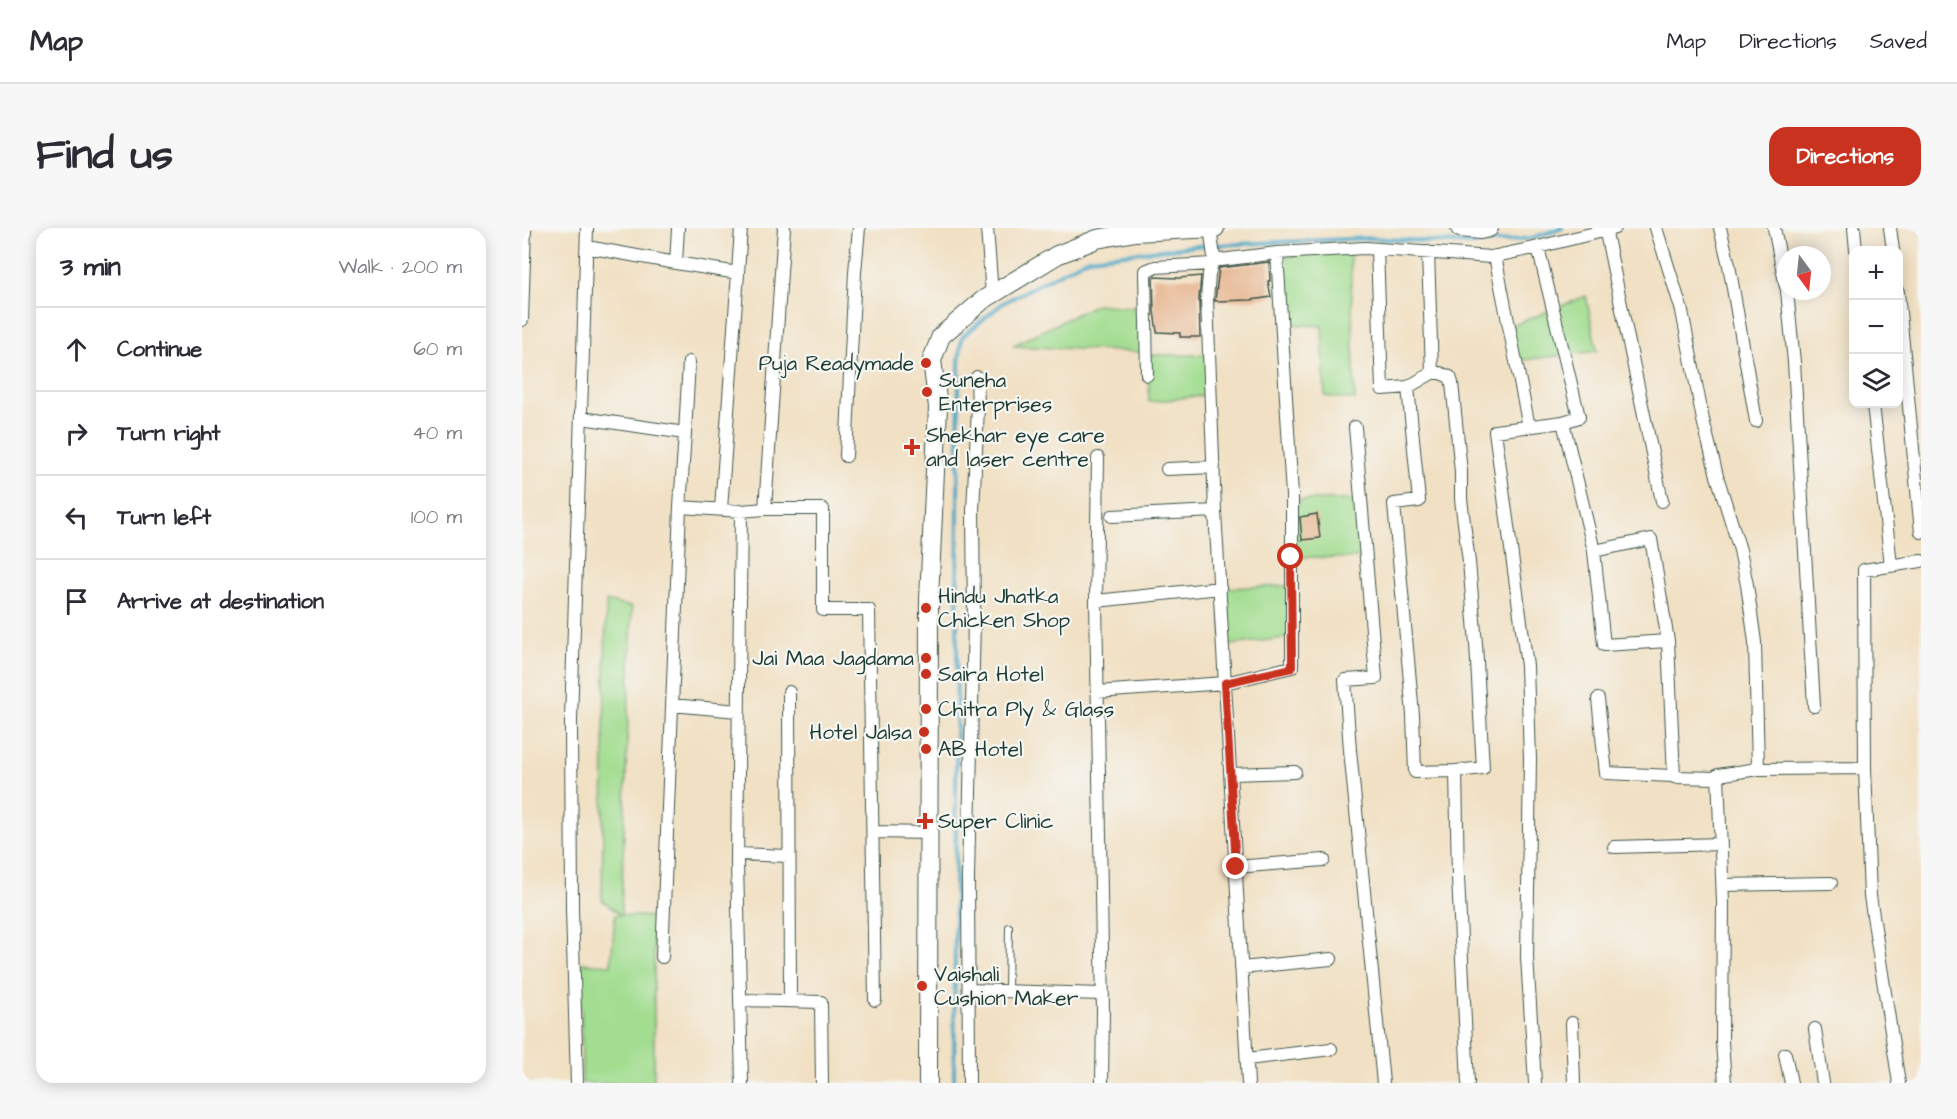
<!DOCTYPE html>
<meta charset="utf-8">
<style>
:root{--surface:#fff;--page:#f7f7f7;--text:#2b2b33;--muted:#7c7c81;--line:#e1e1e2;--accent:#c8321e}
body{margin:0;font-family:"Architects Daughter",sans-serif;background:var(--page);color:var(--text)}
.controls{position:absolute;right:18px;top:18px;display:grid;overflow:hidden;border-radius:12px;box-shadow:0 3px 15px #0003}
.controls button{width:54px;height:54px;display:grid;place-items:center;padding:0;border:0;border-bottom:2px solid var(--line);background:var(--surface);color:var(--text);font:30px sans-serif}
.compass{position:absolute;left:1255px;top:18px;width:54px;height:54px;border-radius:50%;background:var(--surface);box-shadow:0 3px 15px #0003;rotate:165deg}
.stop{position:absolute;width:18px;height:18px;margin:-14px;border:4px solid #c8321e;border-radius:50%;background:#fff}
.stop.end{background:#c8321e;border-color:#fff;box-shadow:0 2px 6px #0008}
.list{margin:0;padding:0;list-style:none}
h2{display:flex;justify-content:space-between;align-items:center;height:78px;margin:0;padding:0 24px;font-size:26px}
h2 small{font-size:20px;font-weight:400;color:var(--muted)}
.list li{display:grid;grid-template-columns:39px 1fr auto;gap:18px;align-items:center;box-sizing:border-box;height:84px;padding:0 24px;border-top:2px solid var(--line)}
.list b{display:block;font-size:22px;white-space:nowrap}
.list em{font-size:20px;font-style:normal;color:var(--muted)}
.icon{flex:none;width:33px;height:33px;fill:none;stroke:currentColor;stroke-width:2;stroke-linecap:round;stroke-linejoin:round}
.map{position:relative;flex:none;width:1399px;height:855px;overflow:hidden;border-radius:18px}
header{display:flex;align-items:center;gap:36px;box-sizing:border-box;height:84px;padding:0 30px;background:var(--surface);border-bottom:2px solid var(--line)}
header strong{font-size:28px}
nav{display:flex;gap:33px;margin-inline-start:auto;font-size:21px}
.intro{display:flex;align-items:center;justify-content:space-between;box-sizing:border-box;height:144px;padding:0 36px}
h1{margin:0;font-size:42px}
.button{padding:15px 27px;border-radius:18px;background:var(--accent);color:#fff;font-size:21px;font-weight:700}
main{display:flex;gap:36px;padding:0 36px}
aside{flex:1;background:var(--surface);border-radius:18px;box-shadow:0 3px 15px #0003}
.map>svg:first-child{display:block}
</style>
<header>
<strong>Map</strong>
<nav><a>Map</a><a>Directions</a><a>Saved</a></nav>
</header>
<div class="intro"><h1>Find us</h1><a class="button">Directions</a></div>
<main>
<aside>
<h2>3 min<small>Walk · 200 m</small></h2>
<ul class="list">
<li><svg class="icon" aria-label="ahead" viewBox="0 0 24 24"><path d="M12 20V5M6 11l6-6 6 6"/></svg><div><b>Continue</b></div><em>60 m</em></li>
<li><svg class="icon" aria-label="right" viewBox="0 0 24 24"><path d="M7 20v-9h11M14 6l5 5-5 5"/></svg><div><b>Turn right</b></div><em>40 m</em></li>
<li><svg class="icon" aria-label="left" viewBox="0 0 24 24"><path d="M17 20v-9H6M10 6l-5 5 5 5"/></svg><div><b>Turn left</b></div><em>100 m</em></li>
<li><svg class="icon" aria-label="arrive" viewBox="0 0 24 24"><path d="M6 21V4h12l-3 4 3 4H6"/></svg><div><b>Arrive at destination</b></div></li>
</ul>
</aside>
<div class="map">
<svg width="1399" height="855" viewBox="0 0 1399 855">
<rect width="100%" height="100%" fill="#f6f6f2"/>
<filter id="ink" filterUnits="userSpaceOnUse"><feTurbulence type="fractalNoise" baseFrequency=".0167" numOctaves="2"/><feDisplacementMap in="SourceGraphic" scale="12" xChannelSelector="R" yChannelSelector="G"/><feConvolveMatrix kernelMatrix="1 2 1 2 8 2 1 2 1" color-interpolation-filters="sRGB"/></filter>
<filter id="wash" filterUnits="userSpaceOnUse"><feTurbulence type="fractalNoise" baseFrequency=".008" numOctaves="4" result="noise"/><feDisplacementMap in="SourceGraphic" scale="24" xChannelSelector="R" yChannelSelector="G"/><feGaussianBlur stdDeviation="1.35" result="paint"/><feColorMatrix in="noise" values="0 0 0 0 0 0 0 0 0 0 0 0 0 0 0 0 0 1.4 0 .05"/><feComposite in="paint" operator="in"/></filter>
<g filter="url(#wash)">
<rect width="100%" height="100%" fill="#f1e0c3"/>
<path fill="#a2dd90" stroke="#608d62" stroke-width="1.5" d="M828,20L833,172L803,168L800,98L766,96L758,30Z
M1064,68L1075,123L994,133L987,99Z
M575,76L616,80L622,124L490,118Z
M626,127H685L686,167L627,174Z
M778,272H837L841,330L775,329L771,291Z
M769,358L770,409L701,418L698,360Z
M84,373L110,379L99,687L132,689V855H60L59,735L89,737L93,687H98L80,672Z"/>
<g fill="none" stroke-linecap="round" stroke-linejoin="round">
<path stroke="#48a7c7" stroke-width="4" d="M432,855L437,133L440,109L481,75L567,30L673,18L849,10L951,16L1010,10L1040,0"/>
</g>
<g id="blocks">
<path fill="#e6b28a" d="M747,34L748,53H746L749,69L729,72L693,73L697,40Z
M679,48L677,71L678,109H658V105L635,104L632,83L631,49L657,50Z
M795,286L798,310L780,312L778,289Z"/>
</g>
</g>
<g filter="url(#ink)">
<use href="#blocks" fill-opacity="0" stroke="#3e5549" stroke-width="1.5"/>
<g fill="none" stroke-linecap="round" stroke-linejoin="round">
<g stroke="#3e5549" stroke-width="8">
<path id="lane" d="M486,763L487,699"/>
</g>
<g stroke="#3e5549" stroke-width="14">
<path id="street" d="M156,0L154,35L216,45L199,281
M465,0L470,67
M688,0L692,29L695,32H699L755,25L843,20L969,29L1012,20L1093,0
M1083,0L1140,273
M1134,0L1160,83L1181,192L1195,248L1218,322L1225,357L1233,414L1236,541L1196,547L1201,674L1200,814L1203,855
M1198,0L1207,37L1234,193
M1252,0L1264,59
M1332,0L1334,22
M1368,0L1371,22
M65,19L154,35
M1016,19L1057,189L1041,194
M855,21L860,161L886,159
M906,24L910,145H918L928,149L930,155L939,244V271L947,334L954,416L961,540L934,543L936,649L946,855
M973,28L1007,199
M692,29L687,46L685,71L693,283L726,855
M216,45L219,0
M1265,63L1272,134L1292,478
M1376,64L1399,304
M0,92L3,0
M910,145L886,159L897,273L872,276L891,487L893,544L934,543
M625,147L623,43L633,39L690,36
M1351,176L1369,337
M60,190L163,205L158,279L219,283L243,281L262,0
M833,199L854,450L823,452L828,522L861,855
M163,205L167,134
M324,228L333,44L337,0
M576,230L574,373L581,782L580,855
M645,241L692,239
M243,281H301V382H347L353,772
M219,283L215,634L220,855
M590,288L693,283
M1072,323L1129,311L1146,413L1152,549L1196,550
M574,373L698,360
M267,464L268,772
M575,464L703,455L770,439V267L755,25
M1076,471L1084,545L1151,548
M150,477L216,483
M1236,541L1343,540
M709,546L773,544
M351,604L407,605
M1092,619L1199,616
M215,626L267,628
M714,639L802,632
M1201,657L1309,655
M140,729L158,279
M719,740L809,731
M447,762L580,766
M218,772L299,774L300,855
M1050,795L1052,855
M1293,801L1301,855
M1263,826L1269,855
M725,831L809,821
M55,855L50,680L49,492L65,0
M447,855L446,649L452,393L451,282L456,180L455,149
M1013,855L1005,729L1008,531L1005,438L973,203L1041,194L1072,323L1082,417L1146,413
M1377,855L1348,668L1343,540L1342,342L1399,333"/>
</g>
<g stroke="#3e5549" stroke-width="20">
<path id="secondary" d="M938,0L958,2L967,0
M406,855L407,371L416,179L410,132L419,108L461,72L535,27L575,11L613,4L693,0"/>
</g>
<use href="#lane" stroke="#fff" stroke-width="6"/>
<use href="#street" stroke="#fff" stroke-width="12"/>
<use href="#secondary" stroke="#fff" stroke-width="18"/>
</g>
</g>
<g fill="none" stroke-linecap="round" stroke-linejoin="round" filter="url(#ink)">
<path stroke="#c8321e" stroke-width="8" d="M714,639L703,455L770,440L769,329"/>
</g>
<g fill="#c8321e" stroke="#f6f6f2" stroke-width="2">
<circle cx="404" cy="135" r="6"/>
<circle cx="405" cy="164" r="6"/>
<path d="M387 210h6v6h6v6h-6v6h-6v-6h-6v-6h6z"/>
<circle cx="404" cy="380" r="6"/>
<circle cx="404" cy="430" r="6"/>
<circle cx="404" cy="446" r="6"/>
<circle cx="404" cy="481" r="6"/>
<circle cx="402" cy="504" r="6"/>
<circle cx="404" cy="521" r="6"/>
<path d="M400 584h6v6h6v6h-6v6h-6v-6h-6v-6h6z"/>
<circle cx="400" cy="758" r="6"/>
</g>
<g text-anchor="middle" dominant-baseline="central" stroke-width="4.5" stroke-linejoin="round" paint-order="stroke">
<g font-size="21" fill="#1f3d34" stroke="#f6f6f2" text-anchor="start">
<text x="392" y="135" text-anchor="end">Puja Readymade</text>
<text x="417" y="152">Suneha<tspan x="417" dy="24">Enterprises</tspan></text>
<text x="404" y="207">Shekhar eye care<tspan x="404" dy="24">and laser centre</tspan></text>
<text x="416" y="368">Hindu Jhatka<tspan x="416" dy="24">Chicken Shop</tspan></text>
<text x="392" y="430" text-anchor="end">Jai Maa Jagdama</text>
<text x="416" y="446">Saira Hotel</text>
<text x="416" y="481">Chitra Ply &amp; Glass</text>
<text x="390" y="504" text-anchor="end">Hotel Jalsa</text>
<text x="416" y="521">AB Hotel</text>
<text x="416" y="593">Super Clinic</text>
<text x="412" y="746">Vaishali<tspan x="412" dy="24">Cushion Maker</tspan></text>
</g>
</g>
</svg>
<div class="controls">
<button>+</button>
<button>−</button>
<button><svg class="icon" aria-label="layers" viewBox="0 0 24 24"><path d="M12 4l9 5-9 5-9-5zM3 14l9 5 9-5"/></svg></button>
</div>
<svg class="compass" viewBox="-18 -18 36 36"><path d="M0-13l5 13h-10z" fill="#e53935"/><path d="M0 13l5-13h-10z" fill="#7c7c81"/></svg>
<div class="stop" style="left:769px;top:329px"></div>
<div class="stop end" style="left:714px;top:639px"></div>
</div>
</main>
